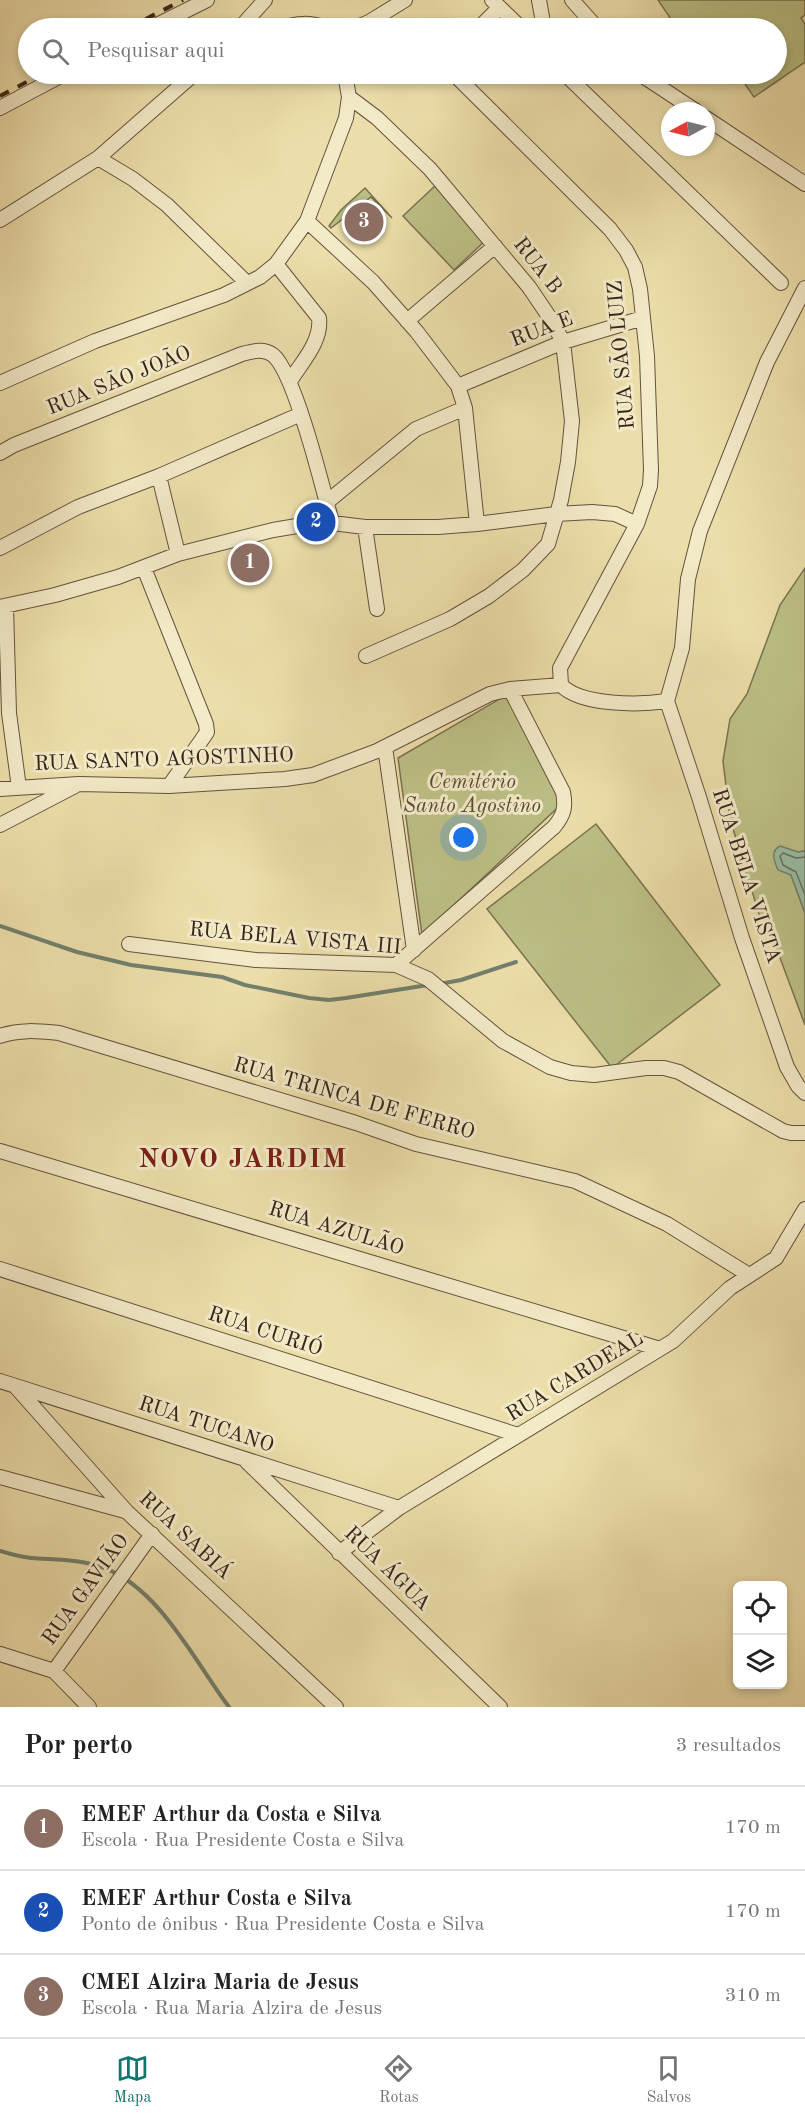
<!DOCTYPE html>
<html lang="pt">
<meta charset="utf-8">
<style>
:root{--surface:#fff;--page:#f6f6f6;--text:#222;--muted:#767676;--line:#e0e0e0;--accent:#0f766e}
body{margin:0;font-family:"Old Standard TT",serif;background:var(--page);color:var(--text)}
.controls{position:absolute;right:18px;bottom:18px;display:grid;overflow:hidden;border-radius:9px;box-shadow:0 3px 9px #0003}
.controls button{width:54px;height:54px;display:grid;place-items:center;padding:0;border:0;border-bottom:2px solid var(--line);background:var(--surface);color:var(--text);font:30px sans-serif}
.compass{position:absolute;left:661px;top:102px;width:54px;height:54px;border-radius:50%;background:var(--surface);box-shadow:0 3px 9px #0003;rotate:263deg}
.you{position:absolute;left:464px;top:838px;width:21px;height:21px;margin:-15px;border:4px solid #fff;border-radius:50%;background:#1a73e8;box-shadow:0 0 0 9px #1a73e833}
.badge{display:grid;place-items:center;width:39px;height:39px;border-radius:50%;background:var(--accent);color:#fff;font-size:20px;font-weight:700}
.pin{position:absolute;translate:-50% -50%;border:3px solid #fff;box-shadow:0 2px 6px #0006}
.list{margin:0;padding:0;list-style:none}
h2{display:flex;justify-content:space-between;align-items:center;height:78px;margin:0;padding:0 24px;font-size:26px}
h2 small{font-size:20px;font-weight:400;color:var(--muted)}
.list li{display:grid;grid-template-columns:39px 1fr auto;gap:18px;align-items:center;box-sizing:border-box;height:84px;padding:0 24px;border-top:2px solid var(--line)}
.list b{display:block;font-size:22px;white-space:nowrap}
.list p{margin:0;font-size:20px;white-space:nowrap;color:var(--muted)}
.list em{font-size:20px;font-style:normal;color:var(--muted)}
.icon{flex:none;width:33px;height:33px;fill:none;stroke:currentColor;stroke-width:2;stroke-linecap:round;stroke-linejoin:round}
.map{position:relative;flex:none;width:805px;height:1707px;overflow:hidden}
.search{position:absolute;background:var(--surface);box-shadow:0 3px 9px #0003;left:18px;right:18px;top:18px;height:66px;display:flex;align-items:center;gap:15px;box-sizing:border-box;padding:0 21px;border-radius:33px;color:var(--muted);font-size:22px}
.sheet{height:330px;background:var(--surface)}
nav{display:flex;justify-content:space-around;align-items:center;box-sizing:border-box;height:84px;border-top:2px solid var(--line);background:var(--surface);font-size:16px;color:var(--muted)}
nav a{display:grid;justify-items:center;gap:3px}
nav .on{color:var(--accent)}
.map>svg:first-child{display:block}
</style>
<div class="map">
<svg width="805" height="1707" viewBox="0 0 805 1707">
<rect width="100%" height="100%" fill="#ecdeaa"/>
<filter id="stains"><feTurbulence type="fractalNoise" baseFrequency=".00333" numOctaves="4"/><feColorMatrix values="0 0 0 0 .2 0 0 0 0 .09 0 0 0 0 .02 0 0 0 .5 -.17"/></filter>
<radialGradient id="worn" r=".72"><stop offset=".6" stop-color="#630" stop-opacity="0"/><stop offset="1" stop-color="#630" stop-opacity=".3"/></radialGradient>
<path fill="#bcc086" stroke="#7a7250" stroke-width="1.5" d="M658,0H805V15L801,18L805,24V62L754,97L738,74H776V28H677Z
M437,184L488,238L454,270L403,216Z
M365,188L392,218L371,197L331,228L329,226L341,210Z
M805,568V851L798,852L791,875L805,913V1025L773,939L759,914L730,819L723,761L730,719L747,694L780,605Z
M510,693L568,798L422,935L398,758Z
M596,824L720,985L612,1068L487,909Z"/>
<path fill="#9abda4" stroke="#72806d" stroke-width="1.5" d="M780,846L798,852L805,851V913L791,875L778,870C774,861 770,851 780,846Z"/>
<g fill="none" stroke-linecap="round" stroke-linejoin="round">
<path stroke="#68705f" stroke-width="1.5" d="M805,857L796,858L783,853L780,856L783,865L796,872L805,895"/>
<path stroke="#72806d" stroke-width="4" d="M0,926L77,952L102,958L131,965L222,977L245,985L309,998L329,1000L346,998L428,985
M439,984L461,980L516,962
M0,1551C10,1554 21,1557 31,1558C56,1560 81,1559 104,1568C159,1588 195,1662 229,1707"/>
<g stroke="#64523e" stroke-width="16">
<path id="minor" d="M492,0L521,28
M539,0L544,28
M572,0L597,28
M369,22L405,0
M151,28L207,0
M240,28L265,0
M281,28C297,23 310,22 326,28
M355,28L369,22L389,28
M479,28L499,8
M454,74L610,229L626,250L635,267L640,289L647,356L651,470L650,486L637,524L560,668L561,685
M565,74L781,283
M640,74L696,111
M349,97L377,118L430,169L529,287L552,321L563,342L572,421L568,462L561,500L548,544L523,570L489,596L450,619L366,656
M0,108L64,74
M706,118L805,184
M98,158L133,179L167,205L247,283
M0,220L98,158L194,74
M307,221L373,282L417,332L458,386L465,408L477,524
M276,264L319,318C322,341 302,362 290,381
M407,321L495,246
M0,383L95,341L224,295L260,277L276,264L307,221L346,118L349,97L345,74
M458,386L563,342L643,318
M0,453L14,445L242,354C253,351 264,348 273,355C295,373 324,492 332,523
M159,476L178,554
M327,502L416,429L465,408
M365,527L377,609
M0,548L78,507L159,476L301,414
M144,568L206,724L207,732L203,738L169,786
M0,607L55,595L118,577L178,554L273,530L303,525L332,523L365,527H438L477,524L556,514L592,512L615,514L637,524
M6,607L9,713L19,788
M561,685C581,706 640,705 667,701
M667,701L682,648L688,579L700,531L767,362L805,288
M667,701L699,797L742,938L787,1067L798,1086L805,1093
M385,747L414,950
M0,789L79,784L169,786L285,779L313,775L377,751L490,694L510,689L561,685
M0,825L75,786
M129,944L256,960L396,965L428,979L503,1041L550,1067L571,1073L594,1075L646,1068H664L679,1072L783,1131L791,1133H805
M396,965L554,827C564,815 566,807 563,792L510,689
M0,1036C20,1029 38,1031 59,1033L356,1123L416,1144L575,1181L667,1224L749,1275
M0,1151L660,1349
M0,1269L518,1435
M0,1381L399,1508
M15,1386L126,1511L336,1707
M247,1462L500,1707
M0,1477L125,1511
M339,1553L399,1508L673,1341L730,1288L776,1258L805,1209
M0,1654L54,1671L89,1707
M54,1671L152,1534"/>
</g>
<use href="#minor" stroke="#f3eac8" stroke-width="14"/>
<path stroke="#37241a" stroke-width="4" stroke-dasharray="10 10" stroke-linecap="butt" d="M128,28L183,0
M0,96L42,74"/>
</g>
<g text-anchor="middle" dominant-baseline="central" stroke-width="6" stroke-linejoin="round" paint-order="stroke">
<g font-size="21" fill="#37241a" stroke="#f3eac8">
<text transform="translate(537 266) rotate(52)">RUA B</text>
<text transform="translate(542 330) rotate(-21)">RUA E</text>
<text transform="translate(622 355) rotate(-95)">RUA SÃO LUIZ</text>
<text transform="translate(119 381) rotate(-22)">RUA SÃO JOÃO</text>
<text transform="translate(164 760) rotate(-2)">RUA SANTO AGOSTINHO</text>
<text transform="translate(746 876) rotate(72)">RUA BELA VISTA</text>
<text transform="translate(295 939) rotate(5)">RUA BELA VISTA III</text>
<text transform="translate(354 1099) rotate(16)">RUA TRINCA DE FERRO</text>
<text transform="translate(336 1229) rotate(17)">RUA AZULÃO</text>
<text transform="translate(265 1332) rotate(18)">RUA CURIÓ</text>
<text transform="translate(575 1377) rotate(-31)">RUA CARDEAL</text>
<text transform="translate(206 1425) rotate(18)">RUA TUCANO</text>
<text transform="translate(185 1536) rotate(43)">RUA SABIÁ</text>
<text transform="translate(387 1569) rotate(44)">RUA ÁGUA</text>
<text transform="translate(86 1590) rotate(-54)">RUA GAVIÃO</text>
</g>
<g font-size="21" font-style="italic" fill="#584b35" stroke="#f3eac8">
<text x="472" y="782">Cemitério<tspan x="472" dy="24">Santo Agostino</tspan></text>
</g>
<g font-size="27" font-weight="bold" letter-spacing="1.5" fill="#7a1f14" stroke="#f3eac8">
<text x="243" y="1159">NOVO JARDIM</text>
</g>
</g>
<rect width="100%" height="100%" filter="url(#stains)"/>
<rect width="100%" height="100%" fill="url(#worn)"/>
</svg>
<div class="controls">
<button><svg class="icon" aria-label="locate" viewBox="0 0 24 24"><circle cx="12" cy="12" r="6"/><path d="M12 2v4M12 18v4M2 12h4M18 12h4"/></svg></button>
<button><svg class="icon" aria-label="layers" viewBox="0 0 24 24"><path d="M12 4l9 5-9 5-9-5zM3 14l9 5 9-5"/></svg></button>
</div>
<svg class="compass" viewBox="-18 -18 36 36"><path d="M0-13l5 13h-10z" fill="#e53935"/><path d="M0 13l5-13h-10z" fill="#767676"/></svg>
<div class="you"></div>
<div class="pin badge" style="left:250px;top:563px;background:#8d6e63">1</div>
<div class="pin badge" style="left:316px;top:522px;background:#1a4fb4">2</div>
<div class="pin badge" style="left:364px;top:222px;background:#8d6e63">3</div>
<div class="search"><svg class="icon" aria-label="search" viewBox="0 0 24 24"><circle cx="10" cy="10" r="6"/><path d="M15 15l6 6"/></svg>Pesquisar aqui</div>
</div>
<section class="sheet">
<h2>Por perto<small>3 resultados</small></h2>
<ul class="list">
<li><span class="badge" style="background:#8d6e63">1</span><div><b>EMEF Arthur da Costa e Silva</b><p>Escola · Rua Presidente Costa e Silva</p></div><em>170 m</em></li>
<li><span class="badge" style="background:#1a4fb4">2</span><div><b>EMEF Arthur Costa e Silva</b><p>Ponto de ônibus · Rua Presidente Costa e Silva</p></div><em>170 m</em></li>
<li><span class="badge" style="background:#8d6e63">3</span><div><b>CMEI Alzira Maria de Jesus</b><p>Escola · Rua Maria Alzira de Jesus</p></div><em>310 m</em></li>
</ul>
</section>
<nav>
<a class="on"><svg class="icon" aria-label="map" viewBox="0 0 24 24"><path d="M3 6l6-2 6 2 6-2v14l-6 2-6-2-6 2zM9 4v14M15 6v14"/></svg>Mapa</a>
<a><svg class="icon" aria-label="directions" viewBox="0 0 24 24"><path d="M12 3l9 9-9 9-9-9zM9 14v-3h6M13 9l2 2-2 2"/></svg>Rotas</a>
<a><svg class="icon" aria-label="saved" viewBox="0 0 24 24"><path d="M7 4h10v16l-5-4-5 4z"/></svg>Salvos</a>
</nav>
